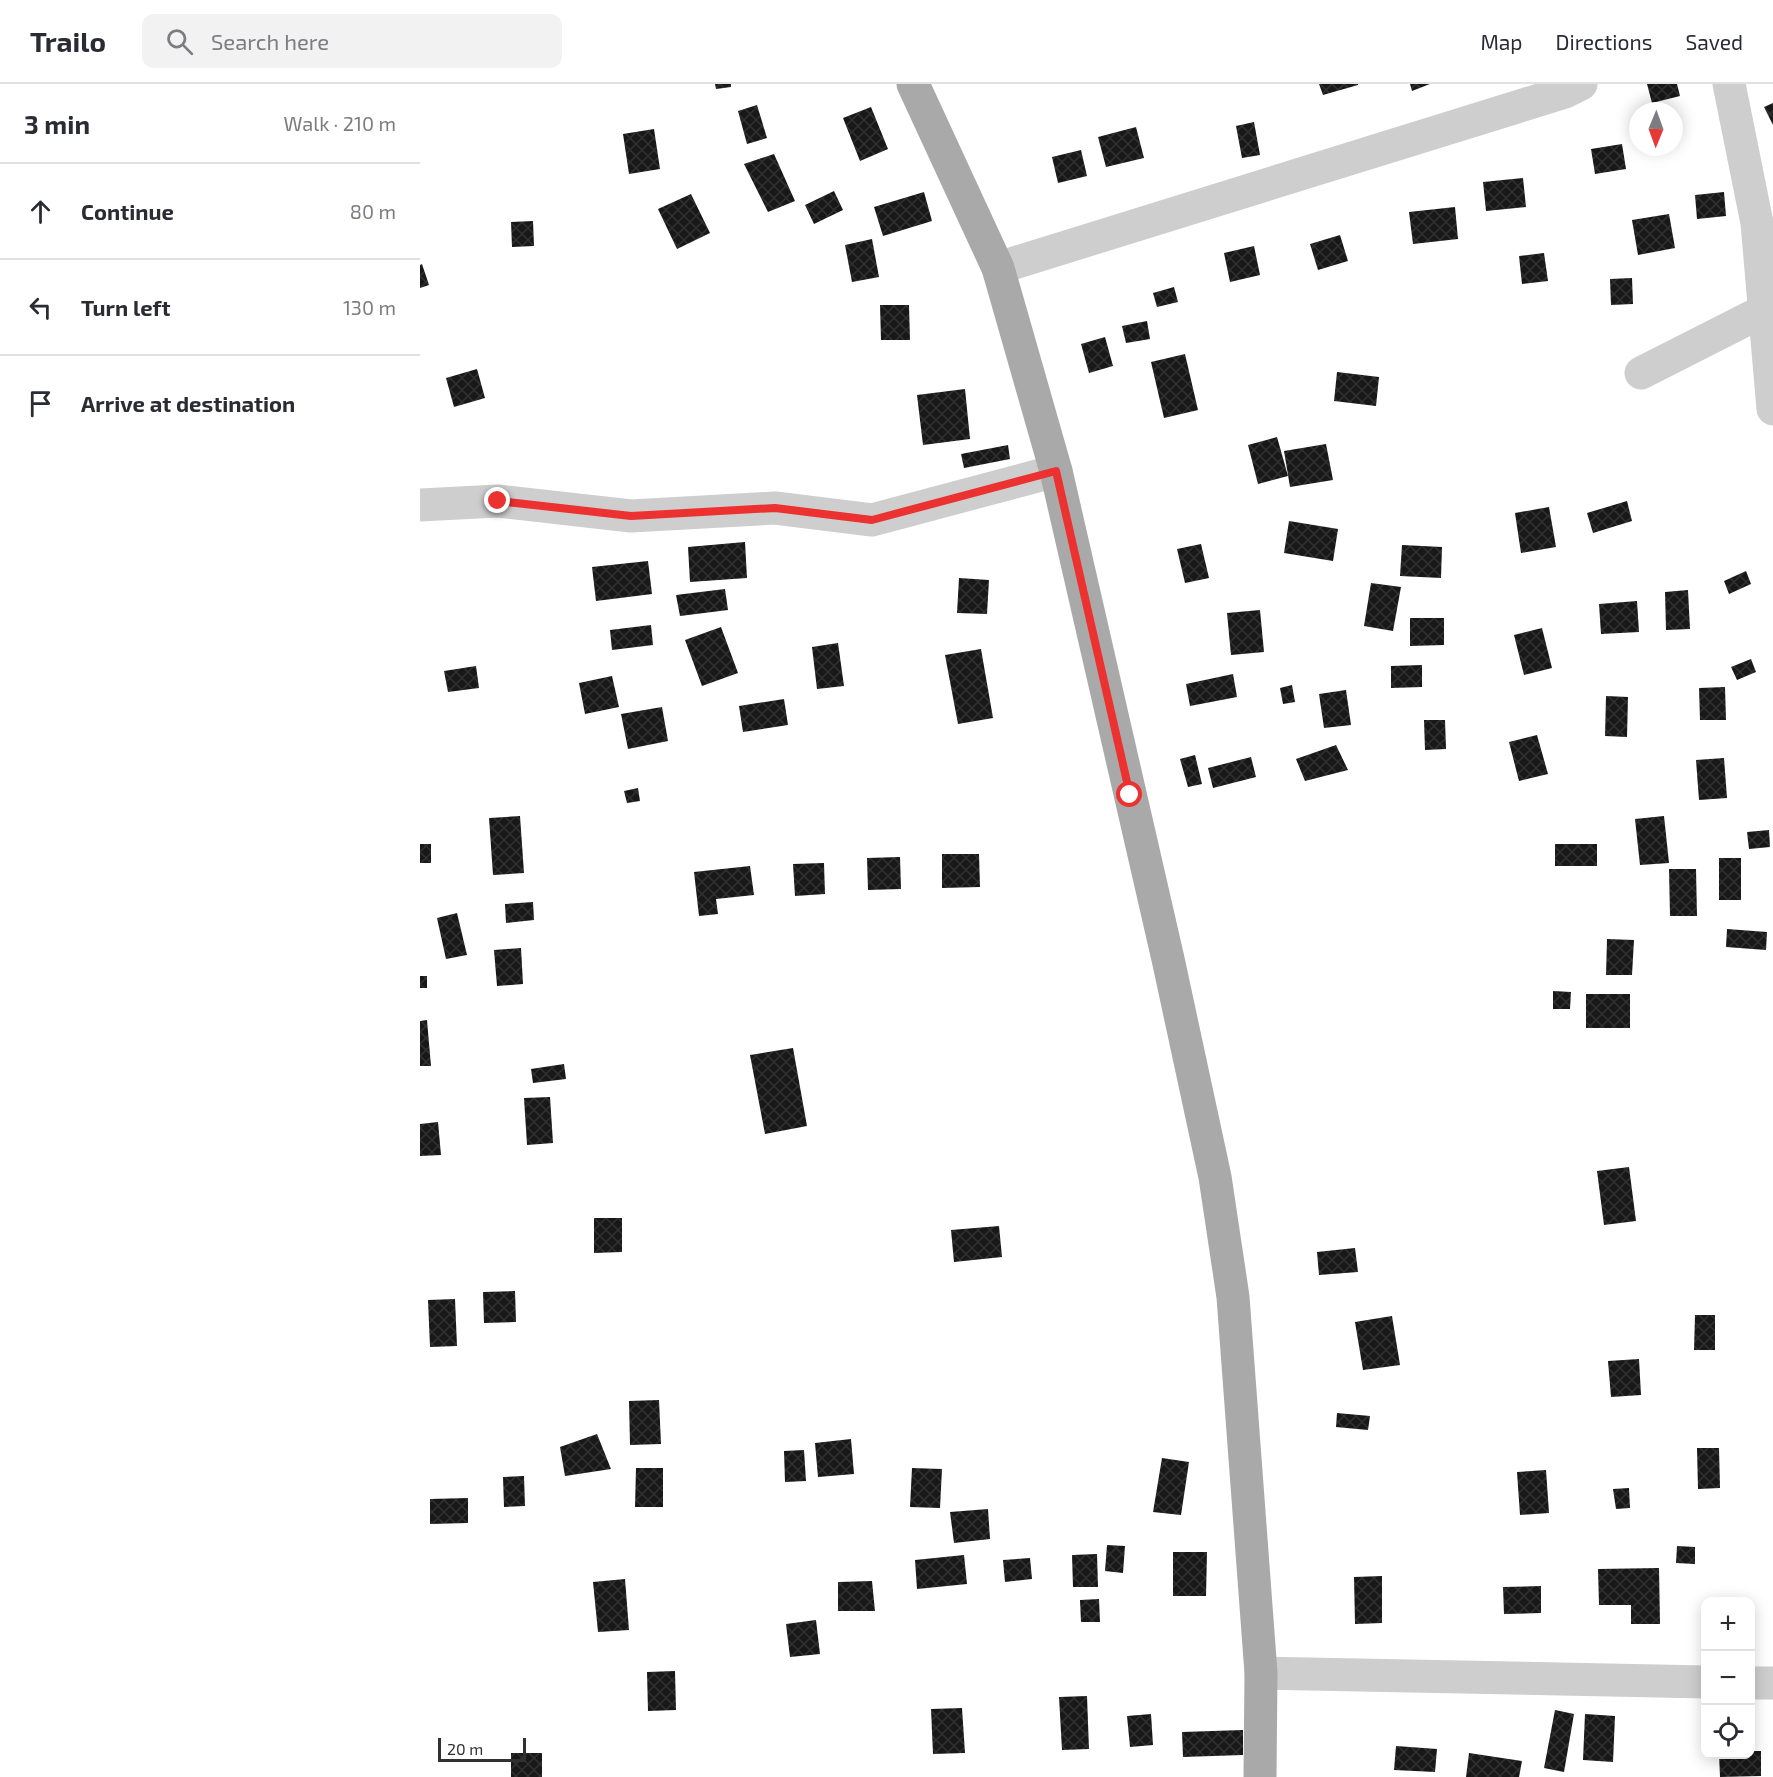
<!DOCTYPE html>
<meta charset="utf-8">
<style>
:root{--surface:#fff;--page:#f2f2f3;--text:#2b2b33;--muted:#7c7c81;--line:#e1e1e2}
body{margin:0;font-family:"Exo 2",sans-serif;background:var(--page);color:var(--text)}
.controls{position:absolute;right:18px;bottom:18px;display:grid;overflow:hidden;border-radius:12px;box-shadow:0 3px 15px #0003}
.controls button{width:54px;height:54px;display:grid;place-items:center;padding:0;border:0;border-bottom:2px solid var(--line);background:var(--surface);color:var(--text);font:30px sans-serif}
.compass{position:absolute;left:1209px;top:18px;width:54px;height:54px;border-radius:50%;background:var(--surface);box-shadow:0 3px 15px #0003;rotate:181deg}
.scale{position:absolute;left:18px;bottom:15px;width:88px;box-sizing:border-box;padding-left:6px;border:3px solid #313131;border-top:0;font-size:16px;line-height:21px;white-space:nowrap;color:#313131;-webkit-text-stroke:4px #fff;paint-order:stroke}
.stop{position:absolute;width:18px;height:18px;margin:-14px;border:4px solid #eb3230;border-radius:50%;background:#fff}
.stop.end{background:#eb3230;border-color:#fff;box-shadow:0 2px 6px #0008}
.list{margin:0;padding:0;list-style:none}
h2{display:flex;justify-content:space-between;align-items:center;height:78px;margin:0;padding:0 24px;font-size:26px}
h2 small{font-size:20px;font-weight:400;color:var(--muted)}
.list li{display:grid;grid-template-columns:39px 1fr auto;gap:18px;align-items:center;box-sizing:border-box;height:96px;padding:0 24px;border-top:2px solid var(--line)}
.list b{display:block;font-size:22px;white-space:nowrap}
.list em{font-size:20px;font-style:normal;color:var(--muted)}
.icon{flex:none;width:33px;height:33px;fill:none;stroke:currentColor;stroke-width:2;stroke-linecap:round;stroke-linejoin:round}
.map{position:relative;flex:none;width:1353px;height:1693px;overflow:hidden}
header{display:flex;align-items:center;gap:36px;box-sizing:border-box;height:84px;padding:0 30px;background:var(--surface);border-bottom:2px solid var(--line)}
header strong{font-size:28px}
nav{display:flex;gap:33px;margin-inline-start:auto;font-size:21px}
.search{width:420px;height:54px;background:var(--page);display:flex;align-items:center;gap:15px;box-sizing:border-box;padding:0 21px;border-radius:12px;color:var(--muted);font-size:22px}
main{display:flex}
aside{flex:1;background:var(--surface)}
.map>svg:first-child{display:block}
</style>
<header>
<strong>Trailo</strong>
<div class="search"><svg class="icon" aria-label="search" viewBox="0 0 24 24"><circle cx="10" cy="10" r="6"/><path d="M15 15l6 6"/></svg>Search here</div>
<nav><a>Map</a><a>Directions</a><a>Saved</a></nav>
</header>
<main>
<aside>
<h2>3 min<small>Walk · 210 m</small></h2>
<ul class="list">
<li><svg class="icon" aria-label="ahead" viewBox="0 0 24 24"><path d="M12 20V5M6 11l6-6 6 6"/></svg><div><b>Continue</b></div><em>80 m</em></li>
<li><svg class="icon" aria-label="left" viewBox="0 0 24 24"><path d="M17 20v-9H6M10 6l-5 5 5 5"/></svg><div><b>Turn left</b></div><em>130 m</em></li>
<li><svg class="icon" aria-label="arrive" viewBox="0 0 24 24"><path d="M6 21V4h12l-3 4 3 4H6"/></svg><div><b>Arrive at destination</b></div></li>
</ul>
</aside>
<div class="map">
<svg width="1353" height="1693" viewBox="0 0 1353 1693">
<defs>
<pattern id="building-cross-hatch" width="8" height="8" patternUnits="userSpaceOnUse" patternTransform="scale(1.5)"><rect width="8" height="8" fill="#181818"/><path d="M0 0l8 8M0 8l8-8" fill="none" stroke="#313131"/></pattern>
</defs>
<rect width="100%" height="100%" fill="#fff"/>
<path fill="url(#building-cross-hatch)" d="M295,0H311V3L296,5Z
M899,0H938V1L903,11Z
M990,0H1010L992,7Z
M1227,0H1257L1260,12L1232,19Z
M1353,19V41L1344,23Z
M337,21L347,54L327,60L318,27Z
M451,23L468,65L440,77L423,34Z
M834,38L840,71L822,74L816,42Z
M716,43L724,74L686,83L678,53Z
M234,45L240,85L209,90L203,50Z
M1202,60L1206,85L1175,90L1171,65Z
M661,66L667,92L638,99L632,73Z
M354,70L375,117L348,128L324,80Z
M1103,94L1106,123L1066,127L1063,98Z
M414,107L423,126L394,140L385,121Z
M504,108L512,137L463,152L454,123Z
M1304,108L1306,132L1277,135L1275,111Z
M271,110L290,149L257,165L238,125Z
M1035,123L1038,155L993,160L989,128Z
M1249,130L1255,164L1218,171L1212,136Z
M113,137L114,162L92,163L91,138Z
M920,151L928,177L898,186L890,160Z
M452,155L459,193L432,198L425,161Z
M834,162L840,191L810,198L804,169Z
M1124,169L1128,197L1102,200L1099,172Z
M2,180L9,201L0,204V181Z
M1212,194L1213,220L1191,221L1190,195Z
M754,203L758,218L737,223L733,209Z
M460,221H489L490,256H461Z
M727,237L730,255L706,259L702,242Z
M685,253L693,282L669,289L661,260Z
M765,270L778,326L744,334L731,278Z
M57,285L65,314L34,323L26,294Z
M917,288L959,293L956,322L914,317Z
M545,305L550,355L503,361L497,311Z
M857,353L868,392L838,400L828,361Z
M906,360L913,396L870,403L864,367Z
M588,361L590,375L544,384L541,370Z
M1207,417L1212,437L1173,449L1167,429Z
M1129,423L1136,463L1101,469L1095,429Z
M869,437L918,445L913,477L864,469Z
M325,458L327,494L270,498L268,463Z
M781,460L789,494L765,499L757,465Z
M982,461L1022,463L1021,494L980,492Z
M228,477L232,510L176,517L172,483Z
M1326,487L1331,500L1309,510L1304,497Z
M539,494L569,496L567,530L537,529Z
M951,499L981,503L973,547L944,542Z
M305,505L308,526L260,532L256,511Z
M1268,506L1270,545L1246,546L1245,508Z
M1217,517L1219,548L1181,550L1179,520Z
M840,526L844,568L811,571L807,529Z
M990,534H1024V561L990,562Z
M231,541L233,561L192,566L190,546Z
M301,543L318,589L282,602L265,556Z
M1122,544L1132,584L1104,591L1094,551Z
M418,559L424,602L397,605L392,563Z
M561,565L573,634L538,640L525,571Z
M1331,575L1336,588L1317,596L1311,583Z
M1002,581V603L971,604V582Z
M56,582L59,604L28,608L24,587Z
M813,590L817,613L770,622L766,600Z
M192,592L199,623L165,630L159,599Z
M872,601L875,618L863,620L860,604Z
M1305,603L1306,636H1280L1279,604Z
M926,606L931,641L904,644L899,610Z
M1186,612L1208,613L1207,653L1185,652Z
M364,615L368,641L323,648L319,622Z
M242,623L248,657L208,665L201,630Z
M1004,636H1025L1026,665L1005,666Z
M1117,651L1128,690L1099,697L1089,658Z
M916,661L928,686L885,697L876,675Z
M775,671L782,700L768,703L760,675Z
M831,673L836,693L793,704L788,684Z
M1304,674L1307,714L1279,716L1276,676Z
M218,704L220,717L207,719L204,707Z
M100,732L104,789L73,791L69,734Z
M1244,732L1249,779L1220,781L1215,735Z
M1349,746L1350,763L1329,765L1327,748Z
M0,760H11V779H0Z
M1135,760H1177V782H1135Z
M522,770H559L560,803L522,804Z
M480,773L481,805L448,806L447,774Z
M1299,774H1321V816H1299Z
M404,779L405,810L375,812L373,780Z
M330,782L334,811L296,815L298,830L279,832L274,788Z
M1249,785H1276L1277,832H1250Z
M113,818L114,836L86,839L85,820Z
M37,829L47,871L26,875L17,834Z
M1307,845L1347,848L1346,866L1306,863Z
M1187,855L1214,856L1212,891H1186Z
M101,864L103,900L77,902L74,866Z
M0,892H7V904H0Z
M1133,907L1151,908L1150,925H1133Z
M1166,910H1210V944H1166Z
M7,936L11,982H0V937Z
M373,964L387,1042L345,1050L330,971Z
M144,980L146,995L113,999L111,985Z
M130,1013L133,1059L107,1061L104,1014Z
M18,1038L21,1071L0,1072V1040Z
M1209,1083L1216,1137L1184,1141L1177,1087Z
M174,1134H202V1168L174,1169Z
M579,1142L582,1173L534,1178L531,1146Z
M935,1164L938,1188L899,1191L897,1168Z
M95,1207L96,1238L64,1239L63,1208Z
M35,1215L37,1262L10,1263L8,1216Z
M1275,1231H1295V1266H1274Z
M972,1232L980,1281L943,1286L935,1238Z
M1219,1275L1221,1311L1191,1313L1188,1277Z
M239,1316L241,1360L210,1361L209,1317Z
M917,1329L950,1332L948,1346L916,1343Z
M177,1350L191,1385L145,1392L140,1363Z
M431,1355L434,1390L398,1393L395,1359Z
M1277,1364H1299L1300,1404L1278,1405Z
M384,1366L386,1397L365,1398L364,1367Z
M742,1374L769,1378L761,1431L733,1428Z
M216,1384H243V1423H215Z
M492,1384L522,1385L520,1424L490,1423Z
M1126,1386L1129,1429L1100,1431L1097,1388Z
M104,1392L105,1422L84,1423L83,1393Z
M1209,1404L1210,1424L1196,1425L1193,1405Z
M48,1414V1439L10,1440V1415Z
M568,1425L570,1455L534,1459L530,1428Z
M687,1461L705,1462L703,1489L685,1487Z
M1257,1462L1275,1463V1480L1256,1479Z
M753,1468H787L786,1512H753Z
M677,1470L678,1503H653L652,1471Z
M544,1471L547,1500L497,1505L495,1476Z
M610,1474L612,1495L585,1498L583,1476Z
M1239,1484L1240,1540H1211V1521H1179L1178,1485Z
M962,1492V1539L935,1540L934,1493Z
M205,1495L209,1546L178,1548L173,1498Z
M452,1497L455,1527H418V1498Z
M1121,1502V1529L1084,1530L1083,1503Z
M679,1515L680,1538H661L660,1516Z
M396,1536L400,1570L370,1573L366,1540Z
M255,1587L256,1626L228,1627L227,1588Z
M667,1612L669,1665L642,1666L639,1613Z
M542,1624L545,1669L513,1670L511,1625Z
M1135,1626L1154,1630L1144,1688L1124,1684Z
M731,1630L733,1661L710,1663L707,1632Z
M1165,1630L1195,1632L1193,1678L1163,1676Z
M823,1646V1671L763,1673L762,1648Z
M976,1662L1017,1665L1015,1688L974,1686Z
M1330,1667H1341V1692L1300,1693L1299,1670H1330Z
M91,1669H122V1693H91Z
M1049,1669L1102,1677L1099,1693H1046Z"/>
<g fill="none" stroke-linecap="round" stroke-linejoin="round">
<path stroke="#cecece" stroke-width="33" d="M1309,0L1337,139L1353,325
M578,184L1145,8L1161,0
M1221,289L1353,222
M0,421L78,417L211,432L355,424L452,436L636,387
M841,1589L1286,1598
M1330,1599H1353"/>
<path stroke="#a9a9a9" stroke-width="33" d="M493,0L578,184L636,387L748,875L795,1093L813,1213L841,1589L840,1693"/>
</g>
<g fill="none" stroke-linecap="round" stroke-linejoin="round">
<path stroke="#eb3230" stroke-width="8" d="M78,417L211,432L355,424L452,436L636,387L710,711"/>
</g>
</svg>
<div class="controls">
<button>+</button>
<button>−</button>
<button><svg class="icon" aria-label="locate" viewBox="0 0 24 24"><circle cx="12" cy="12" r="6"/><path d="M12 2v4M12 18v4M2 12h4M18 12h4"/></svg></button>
</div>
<svg class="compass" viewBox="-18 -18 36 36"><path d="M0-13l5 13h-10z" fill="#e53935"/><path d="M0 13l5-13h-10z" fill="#7c7c81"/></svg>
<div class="scale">20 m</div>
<div class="stop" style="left:710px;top:711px"></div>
<div class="stop end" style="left:78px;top:417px"></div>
</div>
</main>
